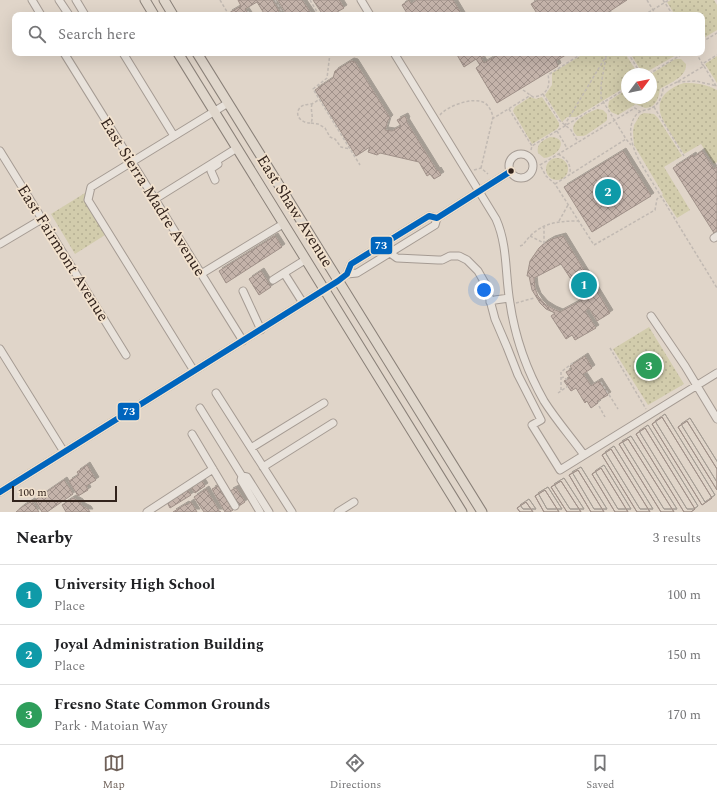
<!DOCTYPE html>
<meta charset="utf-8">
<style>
:root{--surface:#fff;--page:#f6f6f6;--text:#202124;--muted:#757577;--line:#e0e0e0;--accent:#6f6159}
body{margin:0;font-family:Spectral,serif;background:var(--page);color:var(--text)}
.compass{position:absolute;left:621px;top:68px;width:36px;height:36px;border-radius:50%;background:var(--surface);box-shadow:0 4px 16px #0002;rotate:58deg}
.scale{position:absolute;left:12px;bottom:10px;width:105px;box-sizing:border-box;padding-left:4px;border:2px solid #32231c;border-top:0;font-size:11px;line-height:14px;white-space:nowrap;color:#32231c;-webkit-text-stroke:3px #f2e2ce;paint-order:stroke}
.you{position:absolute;left:484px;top:290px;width:14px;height:14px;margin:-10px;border:3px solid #fff;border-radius:50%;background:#1a73e8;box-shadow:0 0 0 6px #1a73e833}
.badge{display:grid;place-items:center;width:26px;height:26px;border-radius:50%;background:var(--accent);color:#fff;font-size:13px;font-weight:700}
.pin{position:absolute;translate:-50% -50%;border:2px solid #fff;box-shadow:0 1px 4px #0006}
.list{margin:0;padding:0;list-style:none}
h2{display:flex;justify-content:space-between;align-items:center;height:52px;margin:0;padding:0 16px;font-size:17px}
h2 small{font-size:13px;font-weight:400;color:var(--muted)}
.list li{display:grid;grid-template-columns:26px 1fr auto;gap:12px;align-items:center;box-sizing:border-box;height:60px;padding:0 16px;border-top:1px solid var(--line)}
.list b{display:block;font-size:15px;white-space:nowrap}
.list p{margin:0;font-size:13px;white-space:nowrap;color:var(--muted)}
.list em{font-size:13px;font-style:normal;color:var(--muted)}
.icon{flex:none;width:22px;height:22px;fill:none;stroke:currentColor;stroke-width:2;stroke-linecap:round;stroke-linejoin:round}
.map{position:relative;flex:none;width:717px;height:512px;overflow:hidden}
.search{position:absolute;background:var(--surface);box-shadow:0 4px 16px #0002;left:12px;right:12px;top:12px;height:44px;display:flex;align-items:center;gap:10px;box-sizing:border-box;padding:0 14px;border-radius:8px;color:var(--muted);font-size:15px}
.sheet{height:232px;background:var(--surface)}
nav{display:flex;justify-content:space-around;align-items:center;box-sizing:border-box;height:56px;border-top:1px solid var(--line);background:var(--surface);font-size:11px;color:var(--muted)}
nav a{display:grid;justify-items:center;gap:2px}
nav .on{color:var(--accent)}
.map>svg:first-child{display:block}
</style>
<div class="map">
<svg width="717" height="512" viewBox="0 0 717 512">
<defs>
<pattern id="grass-dots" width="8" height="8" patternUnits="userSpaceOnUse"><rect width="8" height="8" fill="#d2ccac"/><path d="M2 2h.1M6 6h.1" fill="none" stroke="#b5af93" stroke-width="1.8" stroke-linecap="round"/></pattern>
<pattern id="building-cross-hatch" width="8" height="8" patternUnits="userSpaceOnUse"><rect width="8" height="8" fill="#c4b3aa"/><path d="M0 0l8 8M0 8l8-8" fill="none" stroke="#a0918a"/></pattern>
<filter id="shadow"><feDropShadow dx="3" dy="-3" stdDeviation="0" flood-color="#0004"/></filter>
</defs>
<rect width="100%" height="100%" fill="#e0d5c9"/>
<path fill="url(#grass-dots)" d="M671,0H714L717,5V30L702,39V15H675L667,2Z
M585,53H625L638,74H627V86L576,117H567L562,122L545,95L552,85V73Z
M630,53H677L678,54L643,74Z
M717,56V83L705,64Z
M675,59H681L686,64C687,77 670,83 660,89C659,97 656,108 645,108C642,107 638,105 636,104L618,115L611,112L608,107L609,101L627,89V98H651V74Z
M684,83C697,83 706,84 717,90V162L714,164L701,144L684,154C678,144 662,122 660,112C657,96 671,87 684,83Z
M530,97L536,99L542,97L559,123V126L557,129L532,144L513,111L515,107Z
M597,109L603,110L607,114V120L605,122L586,135L583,136H577C564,124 587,113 597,109Z
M644,113L654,114L658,118L682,156L664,167L690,210L677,218L662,195L663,194L634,145L633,132L634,125L640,115Z
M550,137C570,137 559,157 544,158L538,153C536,144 543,140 550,137Z
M546 169a11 11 0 1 1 22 0a11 11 0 1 1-22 0Z
M85,193L86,204L105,235L75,254L51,214Z
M649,327L684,384L648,405L613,349Z"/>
<path fill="url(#building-cross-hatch)" stroke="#a09189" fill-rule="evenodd" filter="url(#shadow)" d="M238,0H272L281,15H265L257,2L245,9L249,15H230L229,13L241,6Z
M278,0H302L312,15H287Z
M313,0H339L344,8L332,15H323Z
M409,0L411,4L417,0H453L462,15H408L402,5Z
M538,0H627L607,13L608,15H538L531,4Z
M456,53H490L481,58L484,63L501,53H569L556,61L558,66L497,103L476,68L480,65L476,59L464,67Z
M351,61L355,62L390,118L388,120L385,130L392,131L401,126L397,120L405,116L407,120L406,121L437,171L438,170L441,175L434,179L430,174L427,176L419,162L380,153L377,155L368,152L370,147L356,156L315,90L333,78L335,71Z
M623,151L651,196L592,232L564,187Z
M702,151L714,169L717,167V231L714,233L673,168L693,155L694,157Z
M275,236L282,247L226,283L219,271Z
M563,236L610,313L597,321L589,308L585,311L596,328L575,340L572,335L566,339L551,316L555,313L546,309L540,303L532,290L529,276H527L530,261L539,248L545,243L552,239ZM561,264L584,299L560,312L553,309L545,304L538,296L535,288L534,278Z
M261,271L271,287L259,295L249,279Z
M585,356L592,368L583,374L591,386L599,381L608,395L597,401L598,403L591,408L587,401L585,403L576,388L571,391L564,381L570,378L566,372L572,369L570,366Z
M662,417L712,498L702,505L652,424Z
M662,417L712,498L702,505L652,424Z
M687,421L717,469V490L678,427Z
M687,421L717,469V490L678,427Z
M645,428L695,509L691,512H684L636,434Z
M645,428L695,509L691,512H684L636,434Z
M628,439L674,512H661L619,444Z
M628,439L674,512H661L619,444Z
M611,449L650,512H637L602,455Z
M611,449L650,512H637L602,455Z
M87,465L96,480L86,486L88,490L78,496L69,481L79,475L77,472Z
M601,468L628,512H615L592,474Z
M601,468L628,512H615L592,474Z
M578,470L604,512H591L569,475Z
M578,470L604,512H591L569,475Z
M64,480L73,494L47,512H42L35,500Z
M201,480L205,486L195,493L191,487Z
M561,481L581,512H567L551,487Z
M561,481L581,512H567L551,487Z
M218,486L233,510L230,512H225L212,489Z
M236,488L245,502L239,506L230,491Z
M187,489L191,495L170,508L167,502Z
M206,489L219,511L221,512H204L194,497Z
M545,490L559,512H544L535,496Z
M545,490L559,512H544L535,496Z
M73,498L80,502L82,506L88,509L90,512H66L62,505Z
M32,501L39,512H16L22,507Z
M191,502L197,512H173L186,504L187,505Z
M526,502L533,512H520L517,508Z
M526,502L533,512H520L517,508Z"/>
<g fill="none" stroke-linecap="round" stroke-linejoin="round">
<g stroke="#a59b93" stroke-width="9">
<path id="minor" d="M32,0L41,15
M59,0L69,15
M76,0L85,15
M361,0L370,15
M64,53L243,341
M123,53L174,136
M394,53L496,219C508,246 505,275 510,303C515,337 527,371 544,401C556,420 571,437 584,455
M0,151L126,355
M509 166a12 12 0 1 1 24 0a12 12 0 1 1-24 0Z
M215,180L211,171L212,168L218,164
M155,199L237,148
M714,238L717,236
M0,244L42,219
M390,253L397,258L438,260H442L450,256H459L467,260L478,271L486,285L495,319L507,347L518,375L541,420L532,425L560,470L717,373
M201,274L283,224
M347,274L357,273L435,225L437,218
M273,280L284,273
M243,291L261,330
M490,302L495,300L509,298
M303,303L284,273L305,260
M651,316L685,366L717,419
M0,349L64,452
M194,371L88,200L91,187L228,103
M216,393L292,512
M200,408L242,476
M192,434L235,506
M251,448L324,403
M263,467L333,423
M0,492L338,281L347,274L351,264L429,216L437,218L511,171
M147,512L213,469
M260,512L241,480L242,476L247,477L269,512
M338,512L354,502"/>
</g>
<g stroke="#8a8179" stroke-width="11">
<path id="major" d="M145,0L154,15
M164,0L173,15
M178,53L462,512
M197,53L482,512"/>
</g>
<path stroke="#c1b9b2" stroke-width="1.5" stroke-dasharray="3 2" stroke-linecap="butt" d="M220,0L229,15
M275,0L284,15
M310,0L319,15
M647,0L656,15
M663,0L673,15
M248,11L250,15
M644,15L669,0
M702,42L717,33
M330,53L327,78L313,89L360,165
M628,53L641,74
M696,53L702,63
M606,57L601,85V98L626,139L631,145
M704,66L702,64L717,55
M649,74L684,53
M677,82L663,89C661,100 658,106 647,110C644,110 641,111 638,113C624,126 633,149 640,162L717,288
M716,86L704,66L677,82L696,81L717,86
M523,90L533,97C546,96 551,87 548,75L583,53
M543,94L559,120L571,130L578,142
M312,104C310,111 314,116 311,123C304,124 294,117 299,109C302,104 306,105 311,104C313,104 317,101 319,99
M654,107L684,156
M509,109L532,146
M641,112L635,108L540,165L546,176L555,184L594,245L655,210L657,199L661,196
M440,115C447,106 474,96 485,103C489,106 492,112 493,117L481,168
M492,119L531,95
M311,123L318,124L325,128L330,137L335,139L341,147L350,149
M565,126L567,121L608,53
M557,131L567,148
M531,150L532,146L627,88
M558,154C567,159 571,164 570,174
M474,170L481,168L488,174
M555,184L626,139
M559,221L568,205
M530,236L544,243V226
M520,246L523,245C537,224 554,221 578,221
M516,303L534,298
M610,348L646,409
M561,378L564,377L567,380
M601,382L618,409
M561,390V372L574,362
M558,393L568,386
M599,406L605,417"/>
<use href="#minor" stroke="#e8e2db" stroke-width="7"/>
<use href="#major" stroke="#e0d7cc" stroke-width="9"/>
<g stroke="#f2e2ce" stroke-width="9">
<path id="bus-1" d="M0,492L338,281L347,274L351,264L429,216L437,218L511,171"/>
</g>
<use href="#bus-1" stroke="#0065bd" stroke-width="6"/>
</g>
<circle fill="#32231c" stroke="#f2e2ce" stroke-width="1.5" cx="511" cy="171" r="3.5"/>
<g text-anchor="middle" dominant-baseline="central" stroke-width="3.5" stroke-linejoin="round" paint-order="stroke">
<g font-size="16" fill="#32231c" stroke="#f2e2ce">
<text transform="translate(153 197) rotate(58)">East Sierra Madre Avenue</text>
<text transform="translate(295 211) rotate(58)">East Shaw Avenue</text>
<text transform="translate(63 253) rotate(58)">East Fairmont Avenue</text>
</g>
</g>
<g stroke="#f2e2ce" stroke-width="1.5">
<rect x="370" y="236" width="23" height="19" rx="4" fill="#0065bd"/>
<rect x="117" y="402" width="23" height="19" rx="4" fill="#0065bd"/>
</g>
<g font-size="11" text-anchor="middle" font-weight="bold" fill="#fff">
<text x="381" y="249">73</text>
<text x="129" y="415">73</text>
</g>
</svg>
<svg class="compass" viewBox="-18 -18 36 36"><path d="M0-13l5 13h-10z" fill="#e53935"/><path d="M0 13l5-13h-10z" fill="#757577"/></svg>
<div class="scale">100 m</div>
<div class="you"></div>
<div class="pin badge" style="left:584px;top:285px;background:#0f9aa8">1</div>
<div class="pin badge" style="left:608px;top:192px;background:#0f9aa8">2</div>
<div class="pin badge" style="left:649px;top:366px;background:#2e9e5b">3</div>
<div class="search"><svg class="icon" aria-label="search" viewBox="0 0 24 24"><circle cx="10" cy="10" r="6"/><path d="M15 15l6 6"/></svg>Search here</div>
</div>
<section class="sheet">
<h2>Nearby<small>3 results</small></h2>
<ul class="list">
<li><span class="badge" style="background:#0f9aa8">1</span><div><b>University High School</b><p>Place</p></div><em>100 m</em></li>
<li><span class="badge" style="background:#0f9aa8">2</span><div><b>Joyal Administration Building</b><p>Place</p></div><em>150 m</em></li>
<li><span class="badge" style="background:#2e9e5b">3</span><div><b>Fresno State Common Grounds</b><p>Park · Matoian Way</p></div><em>170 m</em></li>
</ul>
</section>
<nav>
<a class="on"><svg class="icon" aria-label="map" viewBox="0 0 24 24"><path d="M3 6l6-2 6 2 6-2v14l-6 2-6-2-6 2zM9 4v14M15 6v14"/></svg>Map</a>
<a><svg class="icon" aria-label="directions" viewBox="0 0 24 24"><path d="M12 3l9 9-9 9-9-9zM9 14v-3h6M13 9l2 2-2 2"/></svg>Directions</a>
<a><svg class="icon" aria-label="saved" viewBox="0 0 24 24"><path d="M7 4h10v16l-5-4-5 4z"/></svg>Saved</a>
</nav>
